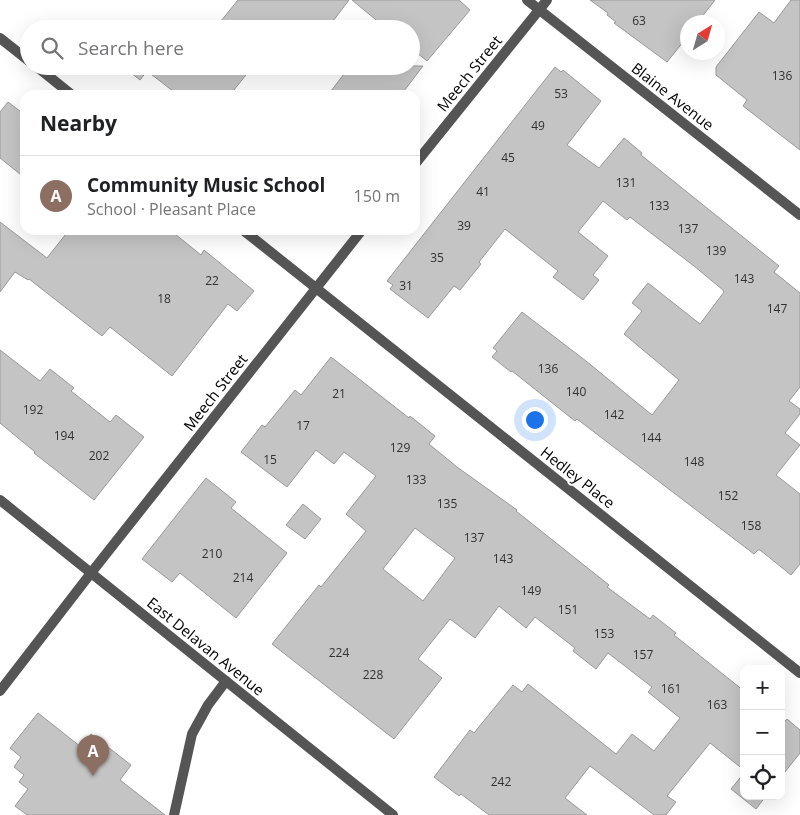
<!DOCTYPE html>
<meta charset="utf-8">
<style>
:root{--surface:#fff;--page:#f6f6f6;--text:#202124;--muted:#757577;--line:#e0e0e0;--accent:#0b8043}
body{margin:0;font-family:"Open Sans",sans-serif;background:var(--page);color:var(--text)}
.controls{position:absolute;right:15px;bottom:15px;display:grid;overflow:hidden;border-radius:10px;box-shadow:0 5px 20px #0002}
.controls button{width:45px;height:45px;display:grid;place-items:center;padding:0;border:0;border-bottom:1px solid var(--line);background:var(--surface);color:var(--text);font:25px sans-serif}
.compass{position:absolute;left:680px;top:15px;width:45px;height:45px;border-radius:50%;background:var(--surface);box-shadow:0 5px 20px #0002;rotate:37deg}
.you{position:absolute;left:534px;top:419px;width:18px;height:18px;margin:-12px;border:4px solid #fff;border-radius:50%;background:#1a73e8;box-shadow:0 0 0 8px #1a73e833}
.badge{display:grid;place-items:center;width:32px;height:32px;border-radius:50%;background:var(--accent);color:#fff;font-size:16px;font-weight:700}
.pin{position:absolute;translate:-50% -41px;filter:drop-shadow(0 1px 2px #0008)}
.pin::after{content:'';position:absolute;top:26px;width:18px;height:15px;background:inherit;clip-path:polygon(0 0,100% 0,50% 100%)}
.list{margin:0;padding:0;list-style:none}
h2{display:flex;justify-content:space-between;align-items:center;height:65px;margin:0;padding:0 20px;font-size:21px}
h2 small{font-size:16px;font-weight:400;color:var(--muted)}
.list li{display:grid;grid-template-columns:32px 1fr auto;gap:15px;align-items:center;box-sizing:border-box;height:80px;padding:0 20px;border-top:1px solid var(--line)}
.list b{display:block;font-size:19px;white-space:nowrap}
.list p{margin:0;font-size:16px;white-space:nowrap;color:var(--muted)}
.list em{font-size:16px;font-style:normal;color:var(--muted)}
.icon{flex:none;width:28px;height:28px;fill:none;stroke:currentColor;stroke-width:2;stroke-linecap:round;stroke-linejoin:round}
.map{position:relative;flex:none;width:800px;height:815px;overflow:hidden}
.search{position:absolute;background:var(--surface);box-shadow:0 5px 20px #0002;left:20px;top:20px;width:400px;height:55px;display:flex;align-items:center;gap:12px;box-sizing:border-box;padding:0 18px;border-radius:28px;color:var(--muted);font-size:19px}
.panel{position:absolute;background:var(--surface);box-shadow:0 5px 20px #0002;left:20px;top:90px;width:400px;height:145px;border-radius:15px}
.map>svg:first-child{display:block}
</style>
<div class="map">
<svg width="800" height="815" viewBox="0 0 800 815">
<rect width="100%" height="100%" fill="#fff"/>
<path fill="#c4c4c4" stroke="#999" fill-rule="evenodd" d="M238,0H349L327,29H220L224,23L221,21Z
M352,0H459L470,10L427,61L411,48V29H387Z
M590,0H715L698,22H688V36L667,62L614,23L616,22L607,15L608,13Z
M791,0H800V150L743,106L747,100L716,75V67L759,12L774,23Z
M144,22L152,29H138Z
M122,66H253L230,95H178L147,71L140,80Z
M350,66H423L401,95H328Z
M555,67L561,72L563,70L601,101L567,145L599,168L624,138L642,153L641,155L779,266L774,272L800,293V387L789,401L800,409V414L785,433L800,445L776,475L800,494V564L791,575L760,550H758L754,554L577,419L575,421L512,371L511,372L492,357L497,351L493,348L522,312L586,361L652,415L679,380L624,334L642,311L632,303L648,283L700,324L724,292L723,290L694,266L630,217L627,220L603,201L578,232L608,256L593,275L599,280L583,300L553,277L558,271L505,229L479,262L481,264L460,290L454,286L428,318L390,289L393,285L387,281Z
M8,102L25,115V178L0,158V112Z
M0,222L47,258L69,230H170L201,255L204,250L254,291L237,311L228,304L172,376L110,327L102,336L29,279L28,280L15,272L0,292Z
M0,350L40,381L50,369L74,388L71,391L110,422L116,415L144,437L94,500L34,453L35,452L0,423Z
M331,357L409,418L410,416L435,436L429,444L457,467L517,510L516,511L609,585L607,587L650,619L653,615L676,633L674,635L744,691V770L710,743L667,796L676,802L666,815H654L590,766L565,798L587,815H489L461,794L459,796L434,777L470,730L474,733L513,685L522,692L528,684L616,754L632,734L654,751L680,718L648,692L652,687L608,653L596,669L573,651L575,648L535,617L526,628L499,606L475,638L450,619L418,659L442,678L394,739L272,644L319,585L321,587L366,531L346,514L376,476L344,452L334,464L316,450L287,487L241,452L262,425L265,427L295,390L301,395ZM415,528L455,558L423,601L383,569Z
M206,478L236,502L231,508L287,553L236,618L180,573L172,582L142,559Z
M303,504L321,519L305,539L286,525Z
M38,713L81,747L91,734L131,765L120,780L165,815H27L15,806L28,789L19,782L24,775L14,767L21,757L10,748Z
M787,719L800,730V753L781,777V726Z
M744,773V796H766L756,809L731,789Z"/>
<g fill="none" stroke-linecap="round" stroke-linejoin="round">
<path stroke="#555" stroke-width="10" d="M174,815L192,734L208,705L226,681"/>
<path stroke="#555" stroke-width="10" d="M527,0L800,215
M0,38L29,61
M36,66L72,95
M415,164L547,0
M243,230L800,673
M0,691L91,573L362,230"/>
<path stroke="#555" stroke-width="10" d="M0,500L393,815"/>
</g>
<g text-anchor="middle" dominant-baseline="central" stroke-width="4" stroke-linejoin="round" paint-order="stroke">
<g font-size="12" fill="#313131">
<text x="639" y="20">63</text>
<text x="782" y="75">136</text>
<text x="561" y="93">53</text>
<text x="538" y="125">49</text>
<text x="508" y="157">45</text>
<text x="626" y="182">131</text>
<text x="483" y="191">41</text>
<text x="659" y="205">133</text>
<text x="464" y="225">39</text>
<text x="688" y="228">137</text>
<text x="716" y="250">139</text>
<text x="437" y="257">35</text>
<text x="744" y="278">143</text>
<text x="212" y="280">22</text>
<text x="406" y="285">31</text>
<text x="164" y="298">18</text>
<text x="777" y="308">147</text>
<text x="548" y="368">136</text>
<text x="576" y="391">140</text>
<text x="339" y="393">21</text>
<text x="33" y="409">192</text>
<text x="614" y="414">142</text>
<text x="303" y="425">17</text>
<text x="64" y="435">194</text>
<text x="651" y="437">144</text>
<text x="400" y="447">129</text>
<text x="99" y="455">202</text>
<text x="270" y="459">15</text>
<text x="694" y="461">148</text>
<text x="416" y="479">133</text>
<text x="728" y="495">152</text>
<text x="447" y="503">135</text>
<text x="751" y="525">158</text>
<text x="474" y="537">137</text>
<text x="212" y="553">210</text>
<text x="503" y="558">143</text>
<text x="243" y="577">214</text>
<text x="531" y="590">149</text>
<text x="568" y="609">151</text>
<text x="604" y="633">153</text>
<text x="339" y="652">224</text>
<text x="643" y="654">157</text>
<text x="373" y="674">228</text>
<text x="671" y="688">161</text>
<text x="717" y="704">163</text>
<text x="501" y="781">242</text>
</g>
<g font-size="15" fill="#000" stroke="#fff">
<text transform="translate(469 73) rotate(-51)">Meech Street</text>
<text transform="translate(673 96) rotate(38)">Blaine Avenue</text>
<text transform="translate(215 392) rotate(-52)">Meech Street</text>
<text transform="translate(578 477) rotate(38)">Hedley Place</text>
<text transform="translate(206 646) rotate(39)">East Delavan Avenue</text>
</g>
</g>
</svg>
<div class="controls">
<button>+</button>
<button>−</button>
<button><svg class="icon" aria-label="locate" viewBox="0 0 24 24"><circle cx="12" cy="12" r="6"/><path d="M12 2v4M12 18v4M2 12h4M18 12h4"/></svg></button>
</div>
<svg class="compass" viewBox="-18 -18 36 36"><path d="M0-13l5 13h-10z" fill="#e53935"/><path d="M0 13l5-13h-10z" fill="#757577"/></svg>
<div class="you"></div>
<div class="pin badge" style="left:93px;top:776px;background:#8d6e63">A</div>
<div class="search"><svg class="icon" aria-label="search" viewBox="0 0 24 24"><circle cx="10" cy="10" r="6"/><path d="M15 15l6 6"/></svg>Search here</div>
<section class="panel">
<h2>Nearby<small></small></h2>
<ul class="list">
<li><span class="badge" style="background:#8d6e63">A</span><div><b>Community Music School</b><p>School · Pleasant Place</p></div><em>150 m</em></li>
</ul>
</section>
</div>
